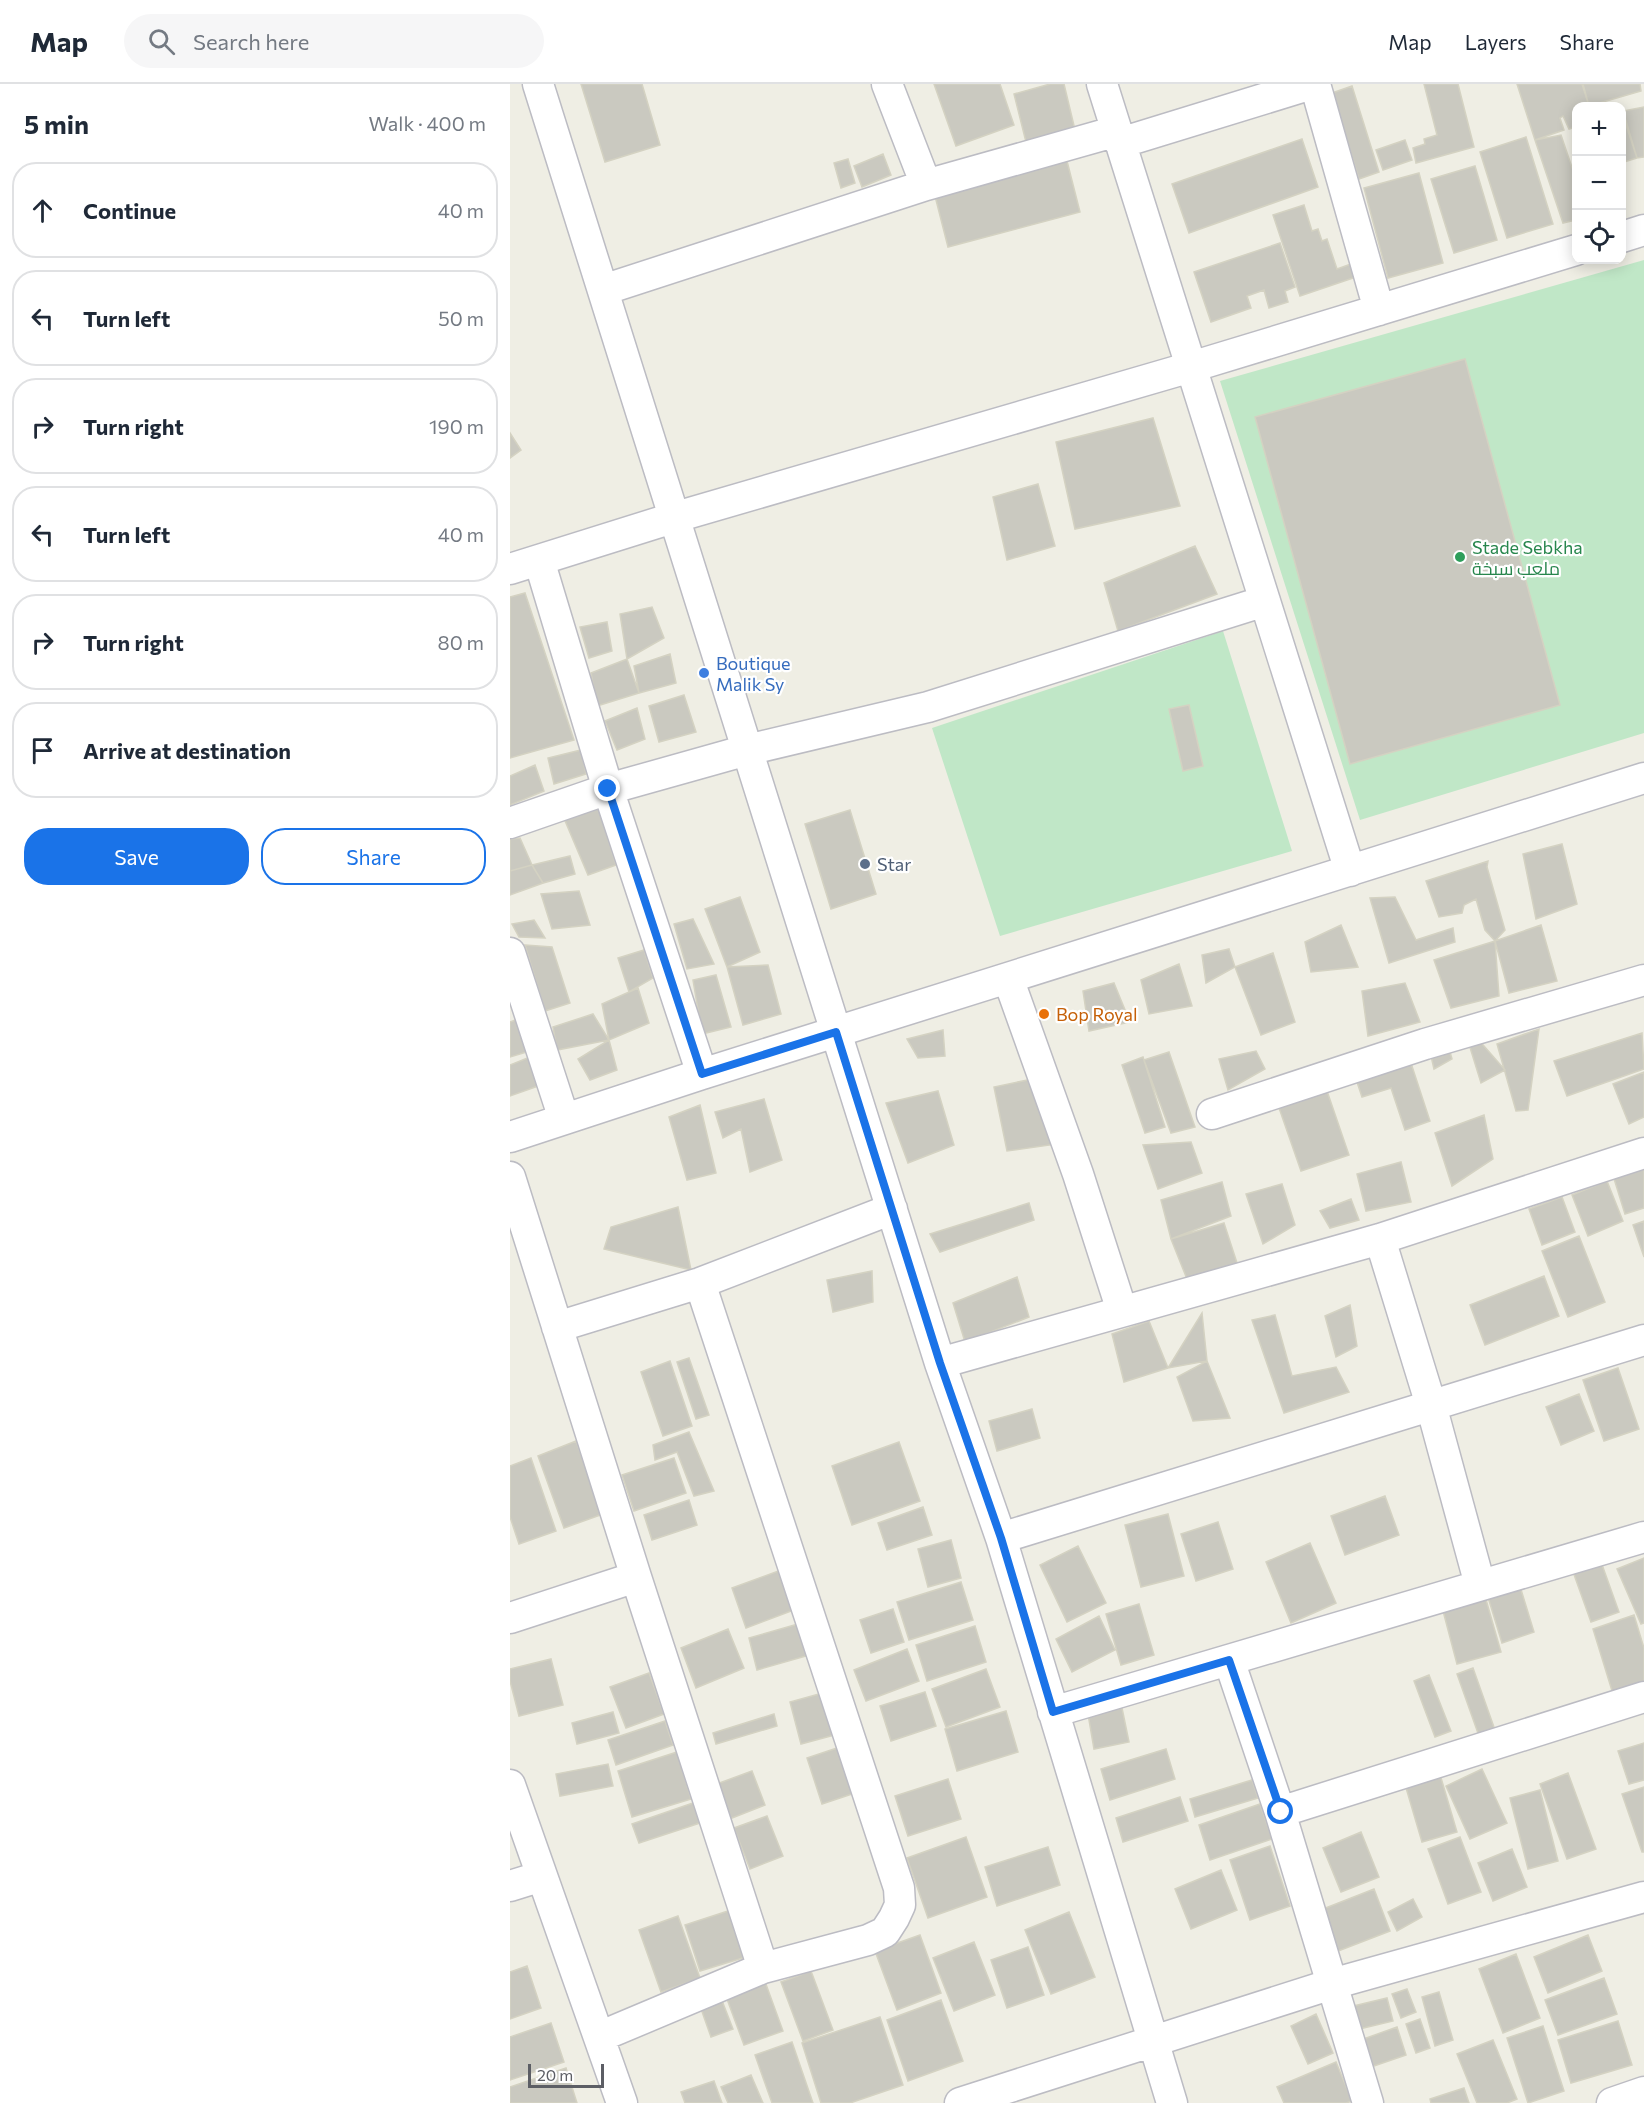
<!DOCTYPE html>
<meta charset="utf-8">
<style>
:root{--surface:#fff;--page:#f6f6f7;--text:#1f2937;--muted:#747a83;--line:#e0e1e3;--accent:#1a73e8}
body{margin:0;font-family:Commissioner,Cairo,sans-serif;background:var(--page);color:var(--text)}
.controls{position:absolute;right:18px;top:18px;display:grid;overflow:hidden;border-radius:12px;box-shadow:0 3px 15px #0003}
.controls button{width:54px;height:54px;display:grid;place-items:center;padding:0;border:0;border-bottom:2px solid var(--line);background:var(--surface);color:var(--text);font:30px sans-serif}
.scale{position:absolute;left:18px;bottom:15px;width:76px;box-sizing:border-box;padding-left:6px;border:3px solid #5c5e65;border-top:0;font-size:16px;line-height:21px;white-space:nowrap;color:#5c5e65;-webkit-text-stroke:4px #fff;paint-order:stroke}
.stop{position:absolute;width:18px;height:18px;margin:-14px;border:4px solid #1a73e8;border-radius:50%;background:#fff}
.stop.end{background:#1a73e8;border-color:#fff;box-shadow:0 2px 6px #0008}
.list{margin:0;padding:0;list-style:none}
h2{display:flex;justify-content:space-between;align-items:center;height:78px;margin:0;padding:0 24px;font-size:26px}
h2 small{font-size:20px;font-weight:400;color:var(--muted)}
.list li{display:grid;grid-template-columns:39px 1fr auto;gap:18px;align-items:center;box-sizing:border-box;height:96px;margin:0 12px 12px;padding:0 12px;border:2px solid var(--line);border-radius:24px}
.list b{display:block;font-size:22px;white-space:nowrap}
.list em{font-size:20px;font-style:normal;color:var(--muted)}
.actions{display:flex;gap:12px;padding:18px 24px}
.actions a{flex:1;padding:14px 0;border:2px solid var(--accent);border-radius:24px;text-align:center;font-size:21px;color:var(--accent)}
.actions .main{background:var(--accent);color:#fff}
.icon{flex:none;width:33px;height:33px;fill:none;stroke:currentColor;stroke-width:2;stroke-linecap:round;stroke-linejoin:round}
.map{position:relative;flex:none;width:1134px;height:2019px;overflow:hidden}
header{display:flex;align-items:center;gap:36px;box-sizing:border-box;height:84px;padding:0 30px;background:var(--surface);border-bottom:2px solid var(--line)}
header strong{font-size:28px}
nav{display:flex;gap:33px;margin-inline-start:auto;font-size:21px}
.search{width:420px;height:54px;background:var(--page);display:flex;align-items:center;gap:15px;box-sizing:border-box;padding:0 21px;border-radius:33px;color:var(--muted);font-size:22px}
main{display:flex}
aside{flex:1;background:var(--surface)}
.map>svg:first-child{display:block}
</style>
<header>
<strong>Map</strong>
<div class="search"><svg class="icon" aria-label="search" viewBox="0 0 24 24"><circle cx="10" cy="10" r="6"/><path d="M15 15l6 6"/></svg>Search here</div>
<nav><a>Map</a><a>Layers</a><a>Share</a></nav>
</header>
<main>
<aside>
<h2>5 min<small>Walk · 400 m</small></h2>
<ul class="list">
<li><svg class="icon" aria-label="ahead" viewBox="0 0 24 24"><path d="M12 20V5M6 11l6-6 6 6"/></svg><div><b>Continue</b></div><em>40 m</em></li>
<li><svg class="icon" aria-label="left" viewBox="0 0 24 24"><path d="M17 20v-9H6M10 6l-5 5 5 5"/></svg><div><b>Turn left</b></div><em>50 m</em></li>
<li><svg class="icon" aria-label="right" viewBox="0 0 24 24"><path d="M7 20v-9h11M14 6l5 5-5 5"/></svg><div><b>Turn right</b></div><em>190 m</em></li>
<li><svg class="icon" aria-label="left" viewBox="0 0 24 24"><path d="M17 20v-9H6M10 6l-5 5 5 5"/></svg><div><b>Turn left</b></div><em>40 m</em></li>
<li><svg class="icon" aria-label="right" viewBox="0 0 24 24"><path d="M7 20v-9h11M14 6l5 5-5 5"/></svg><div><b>Turn right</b></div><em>80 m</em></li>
<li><svg class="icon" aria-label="arrive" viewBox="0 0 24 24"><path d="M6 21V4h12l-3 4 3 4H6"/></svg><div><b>Arrive at destination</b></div></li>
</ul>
<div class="actions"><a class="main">Save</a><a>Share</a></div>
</aside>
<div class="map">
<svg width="1134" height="2019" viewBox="0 0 1134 2019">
<rect width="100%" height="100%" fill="#efeee4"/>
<path fill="#c0e7c7" d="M1134,176V649L850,736L710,297Z
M713,547L782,767L490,852L422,644Z"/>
<path fill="#cac9c0" stroke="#d4d2c2" stroke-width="1.5" d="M71,0H132L150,61L95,78Z
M424,0H490L504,41L446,62Z
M540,0H554L566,50L517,62L504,10Z
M914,0H948L964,63L906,79L903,64L915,60L914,55L927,51Z
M1007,0H1072L1079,22H1066V43L1059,45L1053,32L1050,34L1054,46L1025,56Z
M1073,0H1130L1131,7L1079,22Z
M842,2L869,88L849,95L822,9Z
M1134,23V73L1127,74L1113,27Z
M1112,29L1127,74L1114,78L1112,72Z
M1051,51L1066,95V136L1053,139L1025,56Z
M1016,53L1043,140L997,154L970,68Z
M792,55L808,103L679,149L662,100Z
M895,56L902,76L873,86L866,66Z
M373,70L381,91L352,103L344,82Z
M338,75L345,99L331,104L324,79Z
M557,77L570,128L438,163L425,112Z
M965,82L987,156L944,169L921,95Z
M909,89L933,179L878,194L854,104Z
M794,121L802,147L808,145L812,157L817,155L827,185L841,180L846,193L790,212L763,131Z
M770,159L785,203L775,207L778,218L759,224L754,206L737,212L741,224L701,238L684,188Z
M955,275L1050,621L840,680L745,333Z
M643,334L670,422L565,445L546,358Z
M0,349L11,366L0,374Z
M528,400L545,462L497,476L483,413Z
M685,462L707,510L608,547L594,499Z
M15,509L64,656L0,674V513Z
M142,523L154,554L117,575L110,530Z
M97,538L102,567L79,574L70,543Z
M160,570L166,599L129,609L124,582Z
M117,575L129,609L87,622L81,589Z
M174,611L186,648L149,658L139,622Z
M679,621L693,682L673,687L659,625Z
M127,624L135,655L107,666L95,637Z
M71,666L76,690L44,700L38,674Z
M25,681L34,707L0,721V692Z
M84,710L106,781L78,791L53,732Z
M340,726L366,810L321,825L295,740Z
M10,754L22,781L0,787V755Z
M1052,760L1067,820L1026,835L1013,770Z
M60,772L65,790L33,799L22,781Z
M978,777L977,783L995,846L985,857L975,846L966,815L954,821L952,829L929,833L916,797Z
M22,781L33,799L0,811V787Z
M69,807L80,841L42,845L31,810Z
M230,813L250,868L217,883L195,825Z
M885,813L906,856L943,844L945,858L879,879L860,814Z
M183,835L204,880L177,885L164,840Z
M24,836L35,854L9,853L2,840Z
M831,841L848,883L801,888L795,858Z
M1031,841L1047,897L999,909L985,857Z
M985,857L989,912L941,924L924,876Z
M15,861L42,863L60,919L35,927Z
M719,865L725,883L696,899L692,871Z
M134,866L143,894L119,908L108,874Z
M763,869L785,938L751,951L725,883Z
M669,880L682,922L639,930L631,896Z
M258,881L271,930L233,941L217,883Z
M206,891L221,943L192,950L183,896Z
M604,899L620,938L579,947L573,907Z
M895,899L910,938L858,952L852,907Z
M128,904L139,939L99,956L92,920Z
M83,930L99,956L47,966L43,943Z
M8,935L20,967L0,973V938Z
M1029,945L1018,1026L1006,1027L987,960Z
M433,946L435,972L408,974L397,955Z
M1132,949L1134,985L1057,1012L1044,977Z
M967,954L995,986L971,999L958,957Z
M99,956L107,986L80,996L68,975Z
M938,961L942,975L924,985L921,972Z
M746,967L755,985L718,1006L709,975Z
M659,968L685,1043L661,1049L634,976Z
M898,970L920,1037L895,1046L881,1004L852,1013L844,989Z
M20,973L31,1001L0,1012V981Z
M633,973L655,1043L635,1049L612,981Z
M1134,988V1033L1119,1040L1103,1000Z
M522,995L547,1060L497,1067L484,1003Z
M816,1004L839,1071L791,1087L768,1021Z
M428,1007L444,1061L398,1079L376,1019Z
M254,1015L272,1076L240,1088L231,1045L213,1054L205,1028Z
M190,1021L206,1089L177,1096L159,1033Z
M974,1031L983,1075L942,1102L925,1049Z
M681,1058L692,1089L648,1105L633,1061Z
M1134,1075V1124L1115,1130L1101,1085Z
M891,1078L901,1118L856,1127L847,1090Z
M1097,1097L1113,1137L1078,1152L1062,1111Z
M712,1098L721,1132L661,1155L651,1116Z
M772,1100L785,1141L753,1160L736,1110Z
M1052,1113L1065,1148L1032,1161L1019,1125Z
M841,1115L849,1136L820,1144L810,1127Z
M519,1119L524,1136L430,1168L420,1150Z
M168,1123L181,1186L94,1165L101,1143Z
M1134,1137V1173L1123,1141Z
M714,1139L729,1185L679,1200L661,1155Z
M1069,1152L1095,1218L1058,1233L1032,1167Z
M362,1187L363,1218L323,1228L317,1196Z
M1034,1192L1049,1232L975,1261L960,1221Z
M507,1193L519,1233L455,1258L443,1219Z
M840,1221L847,1262L826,1273L815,1232Z
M692,1229L697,1277L658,1284Z
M765,1231L782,1292L826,1283L839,1308L774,1329L742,1236Z
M639,1237L658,1284L614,1298L602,1250Z
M179,1274L199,1331L186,1335L167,1278Z
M160,1277L182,1342L153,1352L131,1288Z
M697,1277L720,1334L683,1337L667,1293Z
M1108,1284L1129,1345L1094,1357L1073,1296Z
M1069,1310L1084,1347L1051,1361L1036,1323Z
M522,1325L530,1354L487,1367L479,1337Z
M179,1348L204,1407L184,1412L167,1368L145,1376L143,1361Z
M66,1357L93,1430L54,1444L28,1372Z
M389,1358L410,1417L342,1441L322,1382Z
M21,1374L46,1447L9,1460L0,1433V1382Z
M164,1374L176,1409L124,1427L112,1391Z
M875,1412L889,1451L835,1471L821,1432Z
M179,1416L187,1441L142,1456L134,1431Z
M413,1423L422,1451L377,1466L368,1439Z
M658,1430L674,1492L631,1503L615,1441Z
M708,1438L723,1485L686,1497L671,1450Z
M441,1456L451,1494L418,1503L408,1465Z
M800,1459L826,1519L781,1539L756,1478Z
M568,1462L596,1519L557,1538L530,1481Z
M1134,1474V1539L1131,1540L1107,1485Z
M1090,1475L1109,1528L1081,1538L1062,1485Z
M274,1485L289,1524L236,1544L222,1504Z
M451,1498L463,1536L399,1556L387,1518Z
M1009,1499L1024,1548L992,1559L977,1510Z
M975,1512L991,1568L947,1580L932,1523Z
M629,1520L644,1571L611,1581L596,1530Z
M383,1525L394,1558L361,1569L350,1536Z
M1124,1531L1134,1564V1600L1103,1610L1083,1545Z
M589,1532L605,1566L562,1588L546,1555Z
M295,1538L303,1570L247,1586L239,1554Z
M465,1542L476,1578L417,1597L406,1561Z
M218,1545L234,1584L186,1604L171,1564Z
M397,1565L409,1597L356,1617L344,1586Z
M41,1575L53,1621L9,1632L0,1597V1585Z
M963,1584L985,1646L969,1652L947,1590Z
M476,1585L490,1623L436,1643L422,1605Z
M139,1589L154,1630L116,1644L100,1603Z
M919,1591L941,1647L925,1653L904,1597Z
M320,1607L332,1649L291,1660L280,1618Z
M415,1608L426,1642L381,1657L370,1622Z
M612,1624L619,1658L584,1665L578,1630Z
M496,1627L508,1668L447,1687L435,1645Z
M103,1628L109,1649L67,1660L62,1639Z
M264,1630L267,1642L206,1660L203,1649Z
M155,1637L163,1661L106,1681L98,1656Z
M1134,1659V1696L1119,1700L1108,1667Z
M336,1661L351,1707L312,1720L297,1674Z
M656,1665L665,1695L600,1716L591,1685Z
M167,1668L181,1715L122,1733L108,1687Z
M98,1680L103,1702L50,1712L46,1690Z
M972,1685L997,1739L960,1755L936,1702Z
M242,1687L255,1721L217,1736L204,1701Z
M929,1687L947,1748L912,1758L894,1697Z
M1058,1689L1086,1765L1057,1775L1030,1700Z
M438,1695L451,1735L398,1752L385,1712Z
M742,1696L748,1714L685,1733L680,1715Z
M1134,1703V1768H1132L1112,1710Z
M1030,1706L1048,1777L1018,1785L1000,1714Z
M670,1713L678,1737L613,1758L606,1734Z
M183,1719L190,1739L129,1759L122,1740Z
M750,1720L762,1755L700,1776L689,1741Z
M257,1732L273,1772L240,1785L224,1744Z
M851,1748L869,1793L831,1808L813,1764Z
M456,1753L477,1813L418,1834L397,1774Z
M950,1753L971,1808L938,1820L918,1765Z
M760,1762L780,1822L740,1836L720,1776Z
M538,1763L550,1801L487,1822L475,1783Z
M1002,1765L1017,1803L983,1817L968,1779Z
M711,1786L727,1826L681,1845L665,1805Z
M864,1805L880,1847L823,1869L808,1827Z
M903,1815L912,1833L887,1847L878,1828Z
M221,1826L236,1873L190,1887L175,1841Z
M559,1828L585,1893L541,1910L515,1846Z
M168,1832L190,1894L151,1908L129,1846Z
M410,1851L431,1909L387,1926L365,1867Z
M1078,1851L1092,1887L1038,1909L1024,1873Z
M464,1858L485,1911L444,1927L423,1874Z
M518,1863L534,1911L497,1924L481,1876Z
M1006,1870L1030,1934L993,1949L969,1885Z
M17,1882L31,1924L0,1935V1888Z
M301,1887L323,1946L293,1957L271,1898Z
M253,1892L273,1947L234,1961L214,1907Z
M1094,1894L1107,1930L1048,1951L1035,1916Z
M897,1905L906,1928L891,1934L882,1910Z
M929,1908L943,1956L925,1962L912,1913Z
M211,1914L223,1945L201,1953L190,1922Z
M877,1914L883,1937L845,1946L839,1923Z
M431,1916L453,1977L398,1997L377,1936Z
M806,1930L823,1969L798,1980L781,1942Z
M370,1933L393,2001L340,2019H311L292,1959Z
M910,1935L920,1964L906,1969L896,1940Z
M1108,1937L1122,1981L1061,1999L1048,1956Z
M41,1939L54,1978L0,1996V1953Z
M1033,1942L1054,2007L1018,2019L997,1954Z
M887,1943L896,1971L858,1984L848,1957Z
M983,1956L1007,2015L997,2019H967L947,1970Z
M282,1958L303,2019H262L245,1971Z
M826,1978L842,2017L836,2019H774L767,2003Z
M56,1984L67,2019H0V2003Z
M241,1991L253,2019H218L211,2003Z
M204,1997L212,2019H175L171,2008Z
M954,2004L959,2019H921L920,2015Z"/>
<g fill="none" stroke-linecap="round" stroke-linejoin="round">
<g stroke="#bcbcc3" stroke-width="33">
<path id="minor" d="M28,0L430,1279L491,1454L662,2019
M377,0L416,101
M592,0L840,787
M805,0L869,226
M610,59L802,0
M1112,153L1134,146
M93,206L416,101L607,47
M29,476L98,705L192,990
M0,485L166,433L681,283L1066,166
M0,739L98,705L237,666L418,623L755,517
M0,869L54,1035
M498,894L568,1090L612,1227
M702,1030L915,960L1134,896
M0,1053L192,990L1134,694
M0,1093L126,1493L253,1884
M870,1155L921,1321L970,1501
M47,1243L190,1199L382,1125
M430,1279L870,1155L1134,1069
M491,1454L1134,1256
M0,1534L126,1493
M719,1576L770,1728L858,2019
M543,1628L1134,1453
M0,1701L112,2019
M770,1728L1134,1613
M0,1802L32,1792
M89,1953L253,1884L358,1856L375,1848L384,1834L390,1821L389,1804L190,1199
M450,2019L822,1900L1134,1813
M1102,2019L1134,2008"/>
</g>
<use href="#minor" stroke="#fff" stroke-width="30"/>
</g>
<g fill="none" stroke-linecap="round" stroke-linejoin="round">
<path stroke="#1a73e8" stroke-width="8" d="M98,705L192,990L326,948L430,1279L491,1454L543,1628L719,1576L771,1728"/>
</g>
<circle fill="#2e9e5b" stroke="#fff" stroke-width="2" cx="950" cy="473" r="6"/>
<circle fill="#3f7fe0" stroke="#fff" stroke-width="2" cx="194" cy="589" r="6"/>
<circle fill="#5c6f8a" stroke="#fff" stroke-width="2" cx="355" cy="780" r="6"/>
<circle fill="#e8710a" stroke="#fff" stroke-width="2" cx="534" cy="930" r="6"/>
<g text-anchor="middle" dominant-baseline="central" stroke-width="4.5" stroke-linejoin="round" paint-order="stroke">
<g font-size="18" fill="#27864d" stroke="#fff" text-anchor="start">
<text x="962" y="463">Stade Sebkha<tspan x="962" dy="21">ملعب سبخة</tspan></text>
</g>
<g font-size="18" fill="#366cbe" stroke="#fff" text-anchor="start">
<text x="206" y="579">Boutique<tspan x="206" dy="21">Malik Sy</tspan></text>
</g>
<g font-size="18" fill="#4e5e75" stroke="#fff" text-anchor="start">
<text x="367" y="780">Star</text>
</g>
<g font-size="18" fill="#c56008" stroke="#fff" text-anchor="start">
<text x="546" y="930">Bop Royal</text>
</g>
</g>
</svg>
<div class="controls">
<button>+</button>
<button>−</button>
<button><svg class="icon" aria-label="locate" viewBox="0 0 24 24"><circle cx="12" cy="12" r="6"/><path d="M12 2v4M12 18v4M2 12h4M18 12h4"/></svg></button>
</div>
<div class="scale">20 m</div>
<div class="stop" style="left:771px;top:1728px"></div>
<div class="stop end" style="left:98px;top:705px"></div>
</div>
</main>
